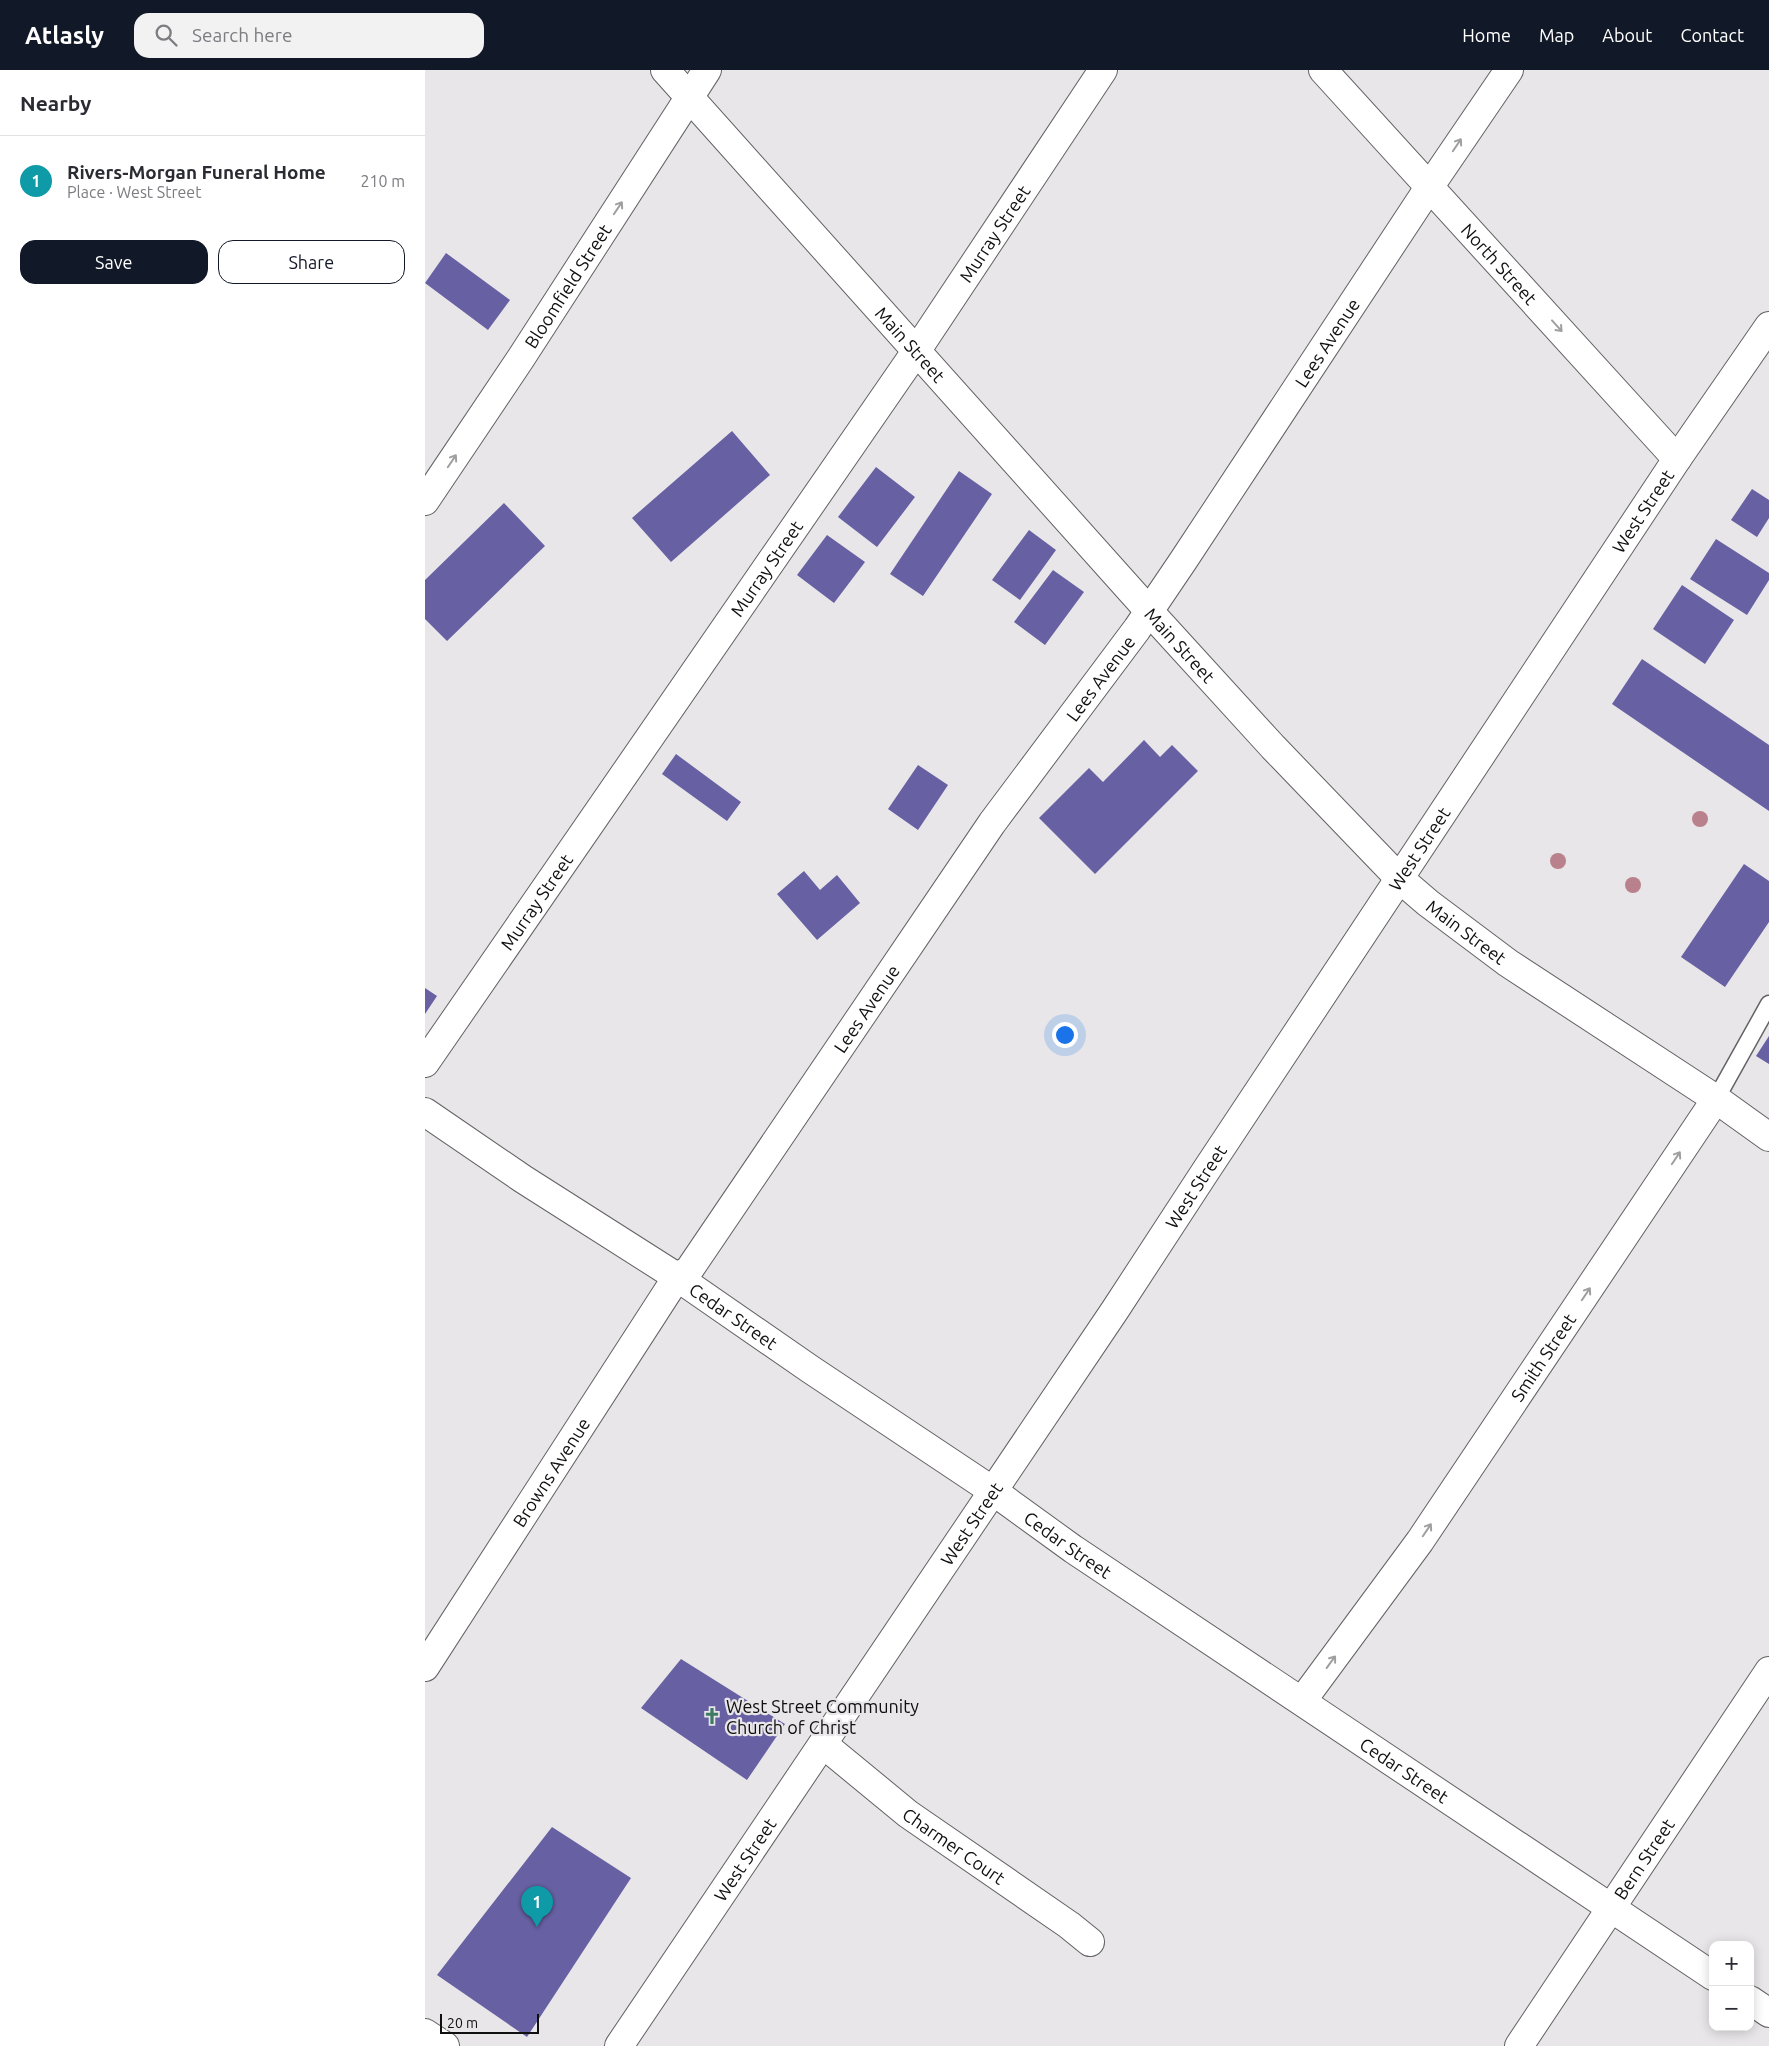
<!DOCTYPE html>
<meta charset="utf-8">
<style>
:root{--surface:#fff;--page:#f2f2f3;--text:#2b2b33;--muted:#7c7c81;--line:#e1e1e2;--accent:#111827}
body{margin:0;font-family:Ubuntu,sans-serif;background:var(--page);color:var(--text)}
.controls{position:absolute;right:15px;bottom:15px;display:grid;overflow:hidden;border-radius:10px;box-shadow:0 2px 12px #0003}
.controls button{width:45px;height:45px;display:grid;place-items:center;padding:0;border:0;border-bottom:1px solid var(--line);background:var(--surface);color:var(--text);font:25px sans-serif}
.scale{position:absolute;left:15px;bottom:12px;width:99px;box-sizing:border-box;padding-left:5px;border:2px solid #0f0f10;border-top:0;font-size:14px;line-height:18px;white-space:nowrap;color:#0f0f10;-webkit-text-stroke:4px #e8e6e9;paint-order:stroke}
.you{position:absolute;left:639px;top:964px;width:18px;height:18px;margin:-12px;border:4px solid #fff;border-radius:50%;background:#1a73e8;box-shadow:0 0 0 8px #1a73e833}
.badge{display:grid;place-items:center;width:32px;height:32px;border-radius:50%;background:var(--accent);color:#fff;font-size:16px;font-weight:700}
.pin{position:absolute;translate:-50% -41px;filter:drop-shadow(0 1px 2px #0008)}
.pin::after{content:'';position:absolute;top:26px;width:18px;height:15px;background:inherit;clip-path:polygon(0 0,100% 0,50% 100%)}
.list{margin:0;padding:0;list-style:none}
h2{display:flex;justify-content:space-between;align-items:center;height:65px;margin:0;padding:0 20px;font-size:21px}
h2 small{font-size:16px;font-weight:400;color:var(--muted)}
.list li{display:grid;grid-template-columns:32px 1fr auto;gap:15px;align-items:center;box-sizing:border-box;height:90px;padding:0 20px;border-top:1px solid var(--line)}
.list b{display:block;font-size:19px;white-space:nowrap}
.list p{margin:0;font-size:16px;white-space:nowrap;color:var(--muted)}
.list em{font-size:16px;font-style:normal;color:var(--muted)}
.actions{display:flex;gap:10px;padding:15px 20px}
.actions a{flex:1;padding:11px 0;border:1px solid var(--accent);border-radius:15px;text-align:center;font-size:18px;color:var(--accent)}
.actions .main{background:var(--accent);color:#fff}
.icon{flex:none;width:28px;height:28px;fill:none;stroke:currentColor;stroke-width:2;stroke-linecap:round;stroke-linejoin:round}
.map{position:relative;flex:none;width:1344px;height:1976px;overflow:hidden}
header{display:flex;align-items:center;gap:30px;box-sizing:border-box;height:70px;padding:0 25px;background:var(--accent);color:#fff}
header strong{font-size:24px}
nav{display:flex;gap:28px;margin-inline-start:auto;font-size:18px}
.search{width:350px;height:45px;background:var(--page);display:flex;align-items:center;gap:12px;box-sizing:border-box;padding:0 18px;border-radius:15px;color:var(--muted);font-size:19px}
main{display:flex}
aside{flex:1;background:var(--surface)}
.map>svg:first-child{display:block}
</style>
<header>
<strong>Atlasly</strong>
<div class="search"><svg class="icon" aria-label="search" viewBox="0 0 24 24"><circle cx="10" cy="10" r="6"/><path d="M15 15l6 6"/></svg>Search here</div>
<nav><a>Home</a><a>Map</a><a>About</a><a>Contact</a></nav>
</header>
<main>
<aside>
<h2>Nearby<small></small></h2>
<ul class="list">
<li><span class="badge" style="background:#0f9aa8">1</span><div><b>Rivers-Morgan Funeral Home</b><p>Place · West Street</p></div><em>210 m</em></li>
</ul>
<div class="actions"><a class="main">Save</a><a>Share</a></div>
</aside>
<div class="map">
<svg width="1344" height="1976" viewBox="0 0 1344 1976">
<rect width="100%" height="100%" fill="#e8e6e9"/>
<path fill="#6760a2" d="M21,183L85,230L63,260L0,213Z
M307,361L345,405L246,492L207,448Z
M451,397L490,427L452,477L413,447Z
M534,401L567,424L498,526L465,504Z
M1327,419L1344,430V448L1332,467L1306,450Z
M79,433L120,476L22,571L0,549V510Z
M604,460L631,480L595,530L567,510Z
M402,465L440,492L409,533L372,505Z
M1291,469L1344,503V510L1322,545L1265,509Z
M628,500L659,522L620,575L589,552Z
M1257,515L1309,550L1280,594L1228,559Z
M1217,589L1344,675V741L1187,634Z
M719,670L735,687L747,675L773,701L670,804L614,748L664,698L678,712Z
M251,684L316,732L302,751L237,704Z
M493,695L523,715L493,760L463,739Z
M1319,794L1344,811V852L1300,917L1256,887Z
M379,801L395,820L412,805L435,833L392,870L352,824Z
M0,918L12,926L0,944Z
M1344,966V994L1331,986Z
M256,1589L360,1654L322,1710L216,1638Z
M127,1757L206,1808L102,1967L12,1905Z"/>
<g fill="none" stroke-linecap="round" stroke-linejoin="round">
<g stroke="#636164" stroke-width="19">
<path id="lane" d="M1291,1029L1344,934"/>
</g>
<g stroke="#636164" stroke-width="30">
<g id="street">
<path id="s1" d="M240,0L733,551L848,677L975,809L1003,833L1083,893L1291,1029L1344,1067"/>
<path id="s2" d="M898,0L1252,389"/>
<path id="s3" d="M0,431L96,288L282,0"/>
<path id="s4" d="M0,993L492,280L678,0"/>
<path id="s5" d="M0,1042L98,1109L252,1207L385,1299L568,1421L648,1479L1288,1906"/>
<path id="s6" d="M0,1597L252,1207L264,1200L567,753L712,559L758,491L1005,116L1084,0"/>
<path id="s7" d="M877,1631L995,1471L1291,1029"/>
<path id="s8" d="M398,1674L483,1744L644,1855L665,1872"/>
<path d="M1325,1930L1344,1943"/>
<path d="M0,1963L20,1976"/>
<path id="s9" d="M194,1976L690,1240L782,1099L1252,389L1344,256"/>
<path id="s10" d="M1094,1976L1344,1601"/>
</g>
</g>
<use href="#lane" stroke="#fff" stroke-width="16"/>
<use href="#street" stroke="#fff" stroke-width="28"/>
</g>
<g fill="#b8818c">
<circle cx="1275" cy="749" r="8"/>
<circle cx="1133" cy="791" r="8"/>
<circle cx="1208" cy="815" r="8"/>
</g>
<defs><path id="oneway-shaft" d="M-6 0H5M1.5-3L5.5 0L1.5 3" fill="none" stroke-width="1.6" stroke-linecap="round" stroke-linejoin="round" transform="scale(1.25)"/></defs>
<g stroke="#9f9f9f">
<use href="#oneway-shaft" transform="translate(1032 75) rotate(-56)"/>
<use href="#oneway-shaft" transform="translate(193 138) rotate(-56)"/>
<use href="#oneway-shaft" transform="translate(1132 256) rotate(48)"/>
<use href="#oneway-shaft" transform="translate(27 391) rotate(-56)"/>
<use href="#oneway-shaft" transform="translate(1251 1088) rotate(-56)"/>
<use href="#oneway-shaft" transform="translate(1161 1224) rotate(-56)"/>
<use href="#oneway-shaft" transform="translate(1002 1460) rotate(-56)"/>
<use href="#oneway-shaft" transform="translate(906 1592) rotate(-54)"/>
</g>
<defs>
<g id="church-bare" transform="scale(1.35)"><path d="M-1.2-6h2.4v3.5h3.3v2.4h-3.3V6h-2.4V-.1h-3.3v-2.4h3.3Z" fill="#3c7a66" stroke="#e8e6e9" stroke-width="2.5" paint-order="stroke"/></g>
</defs>
<g fill-rule="evenodd">
<use href="#church-bare" x="287" y="1646"/>
</g>
<g text-anchor="middle" dominant-baseline="central" stroke-width="4.5" stroke-linejoin="round" paint-order="stroke">
<g font-size="18" fill="#0f0f10" stroke="#e8e6e9">
<text stroke="none"><textPath href="#s4" startOffset="1006">Murray Street</textPath></text>
<text stroke="none"><textPath href="#s2" startOffset="262">North Street</textPath></text>
<text stroke="none"><textPath href="#s3" startOffset="258">Bloomfield Street</textPath></text>
<text stroke="none"><textPath href="#s1" startOffset="368">Main Street</textPath></text>
<text stroke="none"><textPath href="#s6" startOffset="1604">Lees Avenue</textPath></text>
<text stroke="none"><textPath href="#s9" startOffset="1845">West Street</textPath></text>
<text stroke="none"><textPath href="#s4" startOffset="601">Murray Street</textPath></text>
<text stroke="none"><textPath href="#s1" startOffset="772">Main Street</textPath></text>
<text stroke="none"><textPath href="#s6" startOffset="1199">Lees Avenue</textPath></text>
<text stroke="none"><textPath href="#s9" startOffset="1440">West Street</textPath></text>
<text stroke="none"><textPath href="#s4" startOffset="196">Murray Street</textPath></text>
<text stroke="none"><textPath href="#s1" startOffset="1178">Main Street</textPath></text>
<text stroke="none"><textPath href="#s6" startOffset="794">Lees Avenue</textPath></text>
<text stroke="none"><textPath href="#s9" startOffset="1035">West Street</textPath></text>
<text stroke="none"><textPath href="#s5" startOffset="370">Cedar Street</textPath></text>
<text stroke="none"><textPath href="#s7" startOffset="420">Smith Street</textPath></text>
<text stroke="none"><textPath href="#s6" startOffset="232">Browns Avenue</textPath></text>
<text stroke="none"><textPath href="#s9" startOffset="630">West Street</textPath></text>
<text stroke="none"><textPath href="#s5" startOffset="775">Cedar Street</textPath></text>
<text stroke="none"><textPath href="#s5" startOffset="1180">Cedar Street</textPath></text>
<text stroke="none"><textPath href="#s8" startOffset="166">Charmer Court</textPath></text>
<text stroke="none"><textPath href="#s10" startOffset="225">Bern Street</textPath></text>
<text stroke="none"><textPath href="#s9" startOffset="225">West Street</textPath></text>
</g>
<g font-size="18" fill="#0f0f10" stroke="#e8e6e9" text-anchor="start">
<text x="301" y="1636">West Street Community<tspan x="301" dy="21">Church of Christ</tspan></text>
</g>
</g>
</svg>
<div class="controls">
<button>+</button>
<button>−</button>
</div>
<div class="scale">20 m</div>
<div class="you"></div>
<div class="pin badge" style="left:112px;top:1857px;background:#0f9aa8">1</div>
</div>
</main>
